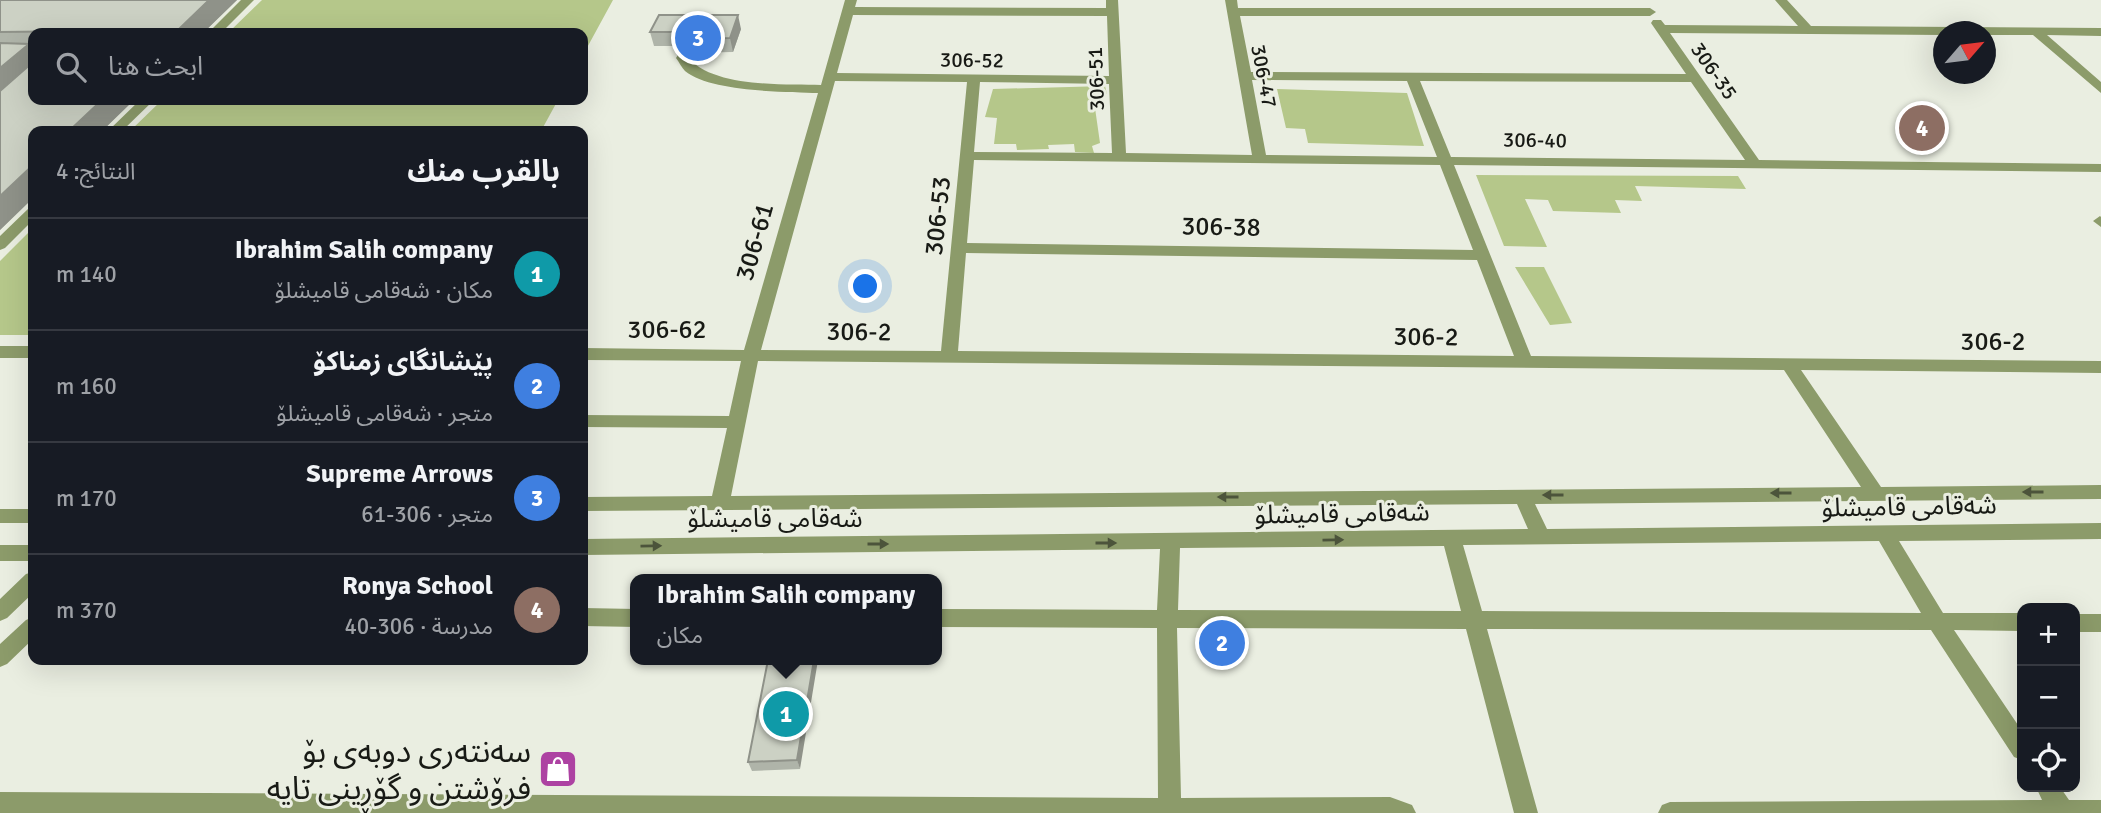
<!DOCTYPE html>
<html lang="ar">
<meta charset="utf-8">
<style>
:root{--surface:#171b24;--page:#242831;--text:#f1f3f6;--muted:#9ea1a6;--line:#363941;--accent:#0b8043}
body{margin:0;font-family:Signika,"Noto Sans Arabic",sans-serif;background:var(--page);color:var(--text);direction:rtl}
.controls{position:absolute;right:21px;bottom:21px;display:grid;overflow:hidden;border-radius:14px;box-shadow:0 7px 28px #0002}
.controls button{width:63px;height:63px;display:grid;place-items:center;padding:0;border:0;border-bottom:2px solid var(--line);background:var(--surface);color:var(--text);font:35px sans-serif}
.compass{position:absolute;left:1933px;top:21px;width:63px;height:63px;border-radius:50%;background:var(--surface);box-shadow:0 7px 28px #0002;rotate:62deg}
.you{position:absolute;left:866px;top:287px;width:24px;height:24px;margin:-18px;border:5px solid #fff;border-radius:50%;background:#1a73e8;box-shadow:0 0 0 10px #1a73e833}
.badge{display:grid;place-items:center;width:46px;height:46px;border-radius:50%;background:var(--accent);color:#fff;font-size:23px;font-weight:700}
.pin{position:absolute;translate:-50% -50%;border:4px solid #fff;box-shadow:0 2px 7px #0006}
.popup{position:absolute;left:630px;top:574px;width:312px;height:91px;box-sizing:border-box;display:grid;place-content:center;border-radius:14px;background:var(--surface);filter:drop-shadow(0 2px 5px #0005);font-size:23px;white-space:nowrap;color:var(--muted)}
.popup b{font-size:26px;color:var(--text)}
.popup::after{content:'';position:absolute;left:50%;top:100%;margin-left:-14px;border:14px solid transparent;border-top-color:var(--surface)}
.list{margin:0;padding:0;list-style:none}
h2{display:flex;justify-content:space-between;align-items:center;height:91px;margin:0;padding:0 28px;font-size:30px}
h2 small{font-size:23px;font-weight:400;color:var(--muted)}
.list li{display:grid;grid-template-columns:46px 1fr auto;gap:21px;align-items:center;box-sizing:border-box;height:112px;padding:0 28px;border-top:2px solid var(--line)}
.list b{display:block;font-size:26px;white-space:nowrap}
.list p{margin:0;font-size:23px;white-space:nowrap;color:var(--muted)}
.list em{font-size:23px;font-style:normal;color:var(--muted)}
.icon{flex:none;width:38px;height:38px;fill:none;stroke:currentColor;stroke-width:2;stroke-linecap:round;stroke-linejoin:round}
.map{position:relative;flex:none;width:2101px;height:813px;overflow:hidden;direction:ltr}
.search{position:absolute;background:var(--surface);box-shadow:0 7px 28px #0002;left:28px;top:28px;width:560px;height:77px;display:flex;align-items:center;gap:18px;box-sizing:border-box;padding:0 24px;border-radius:14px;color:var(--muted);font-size:26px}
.panel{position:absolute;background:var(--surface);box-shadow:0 7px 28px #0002;left:28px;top:126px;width:560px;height:539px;border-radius:14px;direction:rtl}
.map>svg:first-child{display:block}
</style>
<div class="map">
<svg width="2101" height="813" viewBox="0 0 2101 813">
<rect width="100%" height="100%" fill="#eaeee1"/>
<path fill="#b5c78a" d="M262,0H613L583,55V33H228Z
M1105,86L1107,94H1093L1100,143L1092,146L1094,153L1075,152L1074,144L1048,145L1049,149L1017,150L1016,144H994L997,118L985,117L993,89Z
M1277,89L1407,93L1424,146L1308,143L1305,129L1286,128Z
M162,100H558L541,131H130Z
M1476,175L1738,176L1746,189L1635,186L1642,201L1615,200L1621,213L1553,211L1548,200L1525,199L1547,247L1504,246Z
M33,228V335H0V261Z
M1515,267H1544L1572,323L1550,325Z"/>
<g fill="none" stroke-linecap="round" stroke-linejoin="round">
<path fill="#8c9b6a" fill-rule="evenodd" d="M241,0H254L221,33H208Z
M845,0H857L855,7L1106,8V0H1118L1126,153L1252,155L1225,0H1237L1238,8H1650L1656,12L1650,16H1240L1251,72L1686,74L1651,23L1653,20H1661L1665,25L1798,26L1775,0H1787L1811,26L2101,28V36L2047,35L2101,82V93L2033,35H1986V32H1944V35L1670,33L1759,160L2101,164V172L1454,165L1531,356L2101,361V373L1801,370L1881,487L2101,485V499L1535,504L1547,529L2101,523V539L1899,541L1943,613H2022V631L1954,630L2022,731V760L2014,757L1931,630L1487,629L1538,813H1514L1466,629L1177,628L1181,798L1390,797L1412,805L1416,813H0V792L1158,798L1157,628L936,627V609L1157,610L1160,549L583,555V539L1528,529L1517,504L583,511V497L712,496L727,428L583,427V415L729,416L741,361L583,360V348L744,350L818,93C786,92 710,92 685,71C682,68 679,62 676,58L678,55H686C710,88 783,84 821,85ZM853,15L1107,16L1109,76L837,73ZM1252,80L1407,81L1437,157L1266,155ZM835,81L967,82L941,351L761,350ZM1420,81L1691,82L1745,160L1451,157ZM980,82L1109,84L1112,153L974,152ZM974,160L1440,165L1473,250L967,243ZM966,253L1477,260L1514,356L958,351ZM758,361L1784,370L1861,487L731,496ZM1879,541L1921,613L1482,611L1463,545ZM1444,546L1461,611L1178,610L1180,548Z
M140,100H154L122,131H108Z
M33,208V220L5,248L0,250V236L28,209Z
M2100,216L2101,217V227L2093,221Z
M0,346H33V358H0Z
M0,509H33V523H0Z
M0,545H33V561H0Z
M33,572V593L7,618L0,621V599L26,574Z
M583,608L636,609V627L583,626Z
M2075,614H2101V632H2075Z
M33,617V639L7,664L0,667V644L26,620Z
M2036,787H2060L2069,800H2101V813H1658L1662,805L1670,802L2042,800Z"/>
</g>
<path fill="#afb4a9" d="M0,0H237L203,33H33V100H134L102,131H33V198L0,230Z
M741,29L733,52L681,53L679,46H654L650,32Z
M768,660L800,769L752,771L748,762Z"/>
<path fill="#8f9289" d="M209,0H237L203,33H179L178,30Z
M738,15L741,29L733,52L730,38Z
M29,44L33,50V69L0,98V68Z
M102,100H134L102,131H69Z
M33,165V198L0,230V196Z
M814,660H818L800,769L797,760Z"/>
<path fill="#ccd1c4" stroke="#8f9289" stroke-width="2" d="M0,0H209L178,30L0,32Z
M659,15H738L730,38L677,39L679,32H650Z
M0,43L29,44L0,68Z
M33,62V100H102L69,131H33V165L0,196V91Z
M768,660H814L797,760L748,762Z"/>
<defs><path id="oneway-solid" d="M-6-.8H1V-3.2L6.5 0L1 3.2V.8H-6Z" transform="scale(1.75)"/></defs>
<g fill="#4c543b">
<use href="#oneway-solid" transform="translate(2033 492) rotate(180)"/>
<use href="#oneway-solid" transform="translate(1781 493) rotate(180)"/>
<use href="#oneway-solid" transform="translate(1553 495) rotate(180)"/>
<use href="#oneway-solid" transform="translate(1228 497) rotate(180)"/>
<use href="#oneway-solid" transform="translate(1333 540) rotate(-1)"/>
<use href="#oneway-solid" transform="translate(1106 543)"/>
<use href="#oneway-solid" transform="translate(878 544)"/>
<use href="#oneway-solid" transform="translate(651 546) rotate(-1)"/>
</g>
<defs>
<g id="shop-square" transform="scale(2.0125)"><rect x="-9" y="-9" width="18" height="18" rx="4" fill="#ad42a2" stroke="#eaeee1"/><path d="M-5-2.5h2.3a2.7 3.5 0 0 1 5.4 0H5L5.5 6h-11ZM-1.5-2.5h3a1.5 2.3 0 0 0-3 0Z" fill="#fff"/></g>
</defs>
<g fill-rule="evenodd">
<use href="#shop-square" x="558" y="769"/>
</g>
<g text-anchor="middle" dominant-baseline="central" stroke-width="6" stroke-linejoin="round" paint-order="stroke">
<g font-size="21" fill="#181a15" stroke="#eaeee1">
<text transform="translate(972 60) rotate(1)">306-52</text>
<text transform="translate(1714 71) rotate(55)">306-35</text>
<text transform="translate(1264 76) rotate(79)">306-47</text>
<text transform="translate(1096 79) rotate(-92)">306-51</text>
<text transform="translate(1535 140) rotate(1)">306-40</text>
</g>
<g font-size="26" fill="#181a15" stroke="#eaeee1">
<text transform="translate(938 216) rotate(-84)">306-53</text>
<text transform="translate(1221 227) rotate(1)">306-38</text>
<text transform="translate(755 242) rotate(-74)">306-61</text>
<text x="667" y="330">306-62</text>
<text transform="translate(859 332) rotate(1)">306-2</text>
<text transform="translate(1426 337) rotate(1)">306-2</text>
<text x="1993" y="342">306-2</text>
<text transform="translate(1909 507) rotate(-1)">شەقامی قامیشلۆ</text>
<text transform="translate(1342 514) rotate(-1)">شەقامی قامیشلۆ</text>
<text x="775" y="519">شەقامی قامیشلۆ</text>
</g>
<g font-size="32" fill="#181a15" stroke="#eaeee1" text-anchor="end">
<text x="531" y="751">سەنتەری دوبەی بۆ<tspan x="531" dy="37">فرۆشتن و گۆڕینی تایە</tspan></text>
</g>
</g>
</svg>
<div class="controls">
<button>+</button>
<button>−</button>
<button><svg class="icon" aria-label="locate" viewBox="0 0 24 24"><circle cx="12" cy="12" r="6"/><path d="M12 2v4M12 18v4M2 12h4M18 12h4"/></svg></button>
</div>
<svg class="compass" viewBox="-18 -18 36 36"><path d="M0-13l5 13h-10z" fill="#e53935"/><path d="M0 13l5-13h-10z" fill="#9ea1a6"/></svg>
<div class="you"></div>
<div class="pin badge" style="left:786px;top:714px;background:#0f9aa8">1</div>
<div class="popup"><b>Ibrahim Salih company</b>مكان</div>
<div class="pin badge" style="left:1222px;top:643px;background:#3f7fe0">2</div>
<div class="pin badge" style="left:698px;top:38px;background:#3f7fe0">3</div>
<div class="pin badge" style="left:1922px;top:128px;background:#8d6e63">4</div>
<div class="search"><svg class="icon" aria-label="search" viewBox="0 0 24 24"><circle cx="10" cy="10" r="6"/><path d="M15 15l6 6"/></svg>ابحث هنا</div>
<section class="panel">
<h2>بالقرب منك<small>النتائج: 4</small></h2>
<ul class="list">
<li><span class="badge" style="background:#0f9aa8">1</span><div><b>Ibrahim Salih company</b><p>مكان · شەقامی قامیشلۆ</p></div><em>140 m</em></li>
<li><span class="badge" style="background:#3f7fe0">2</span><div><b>پێشانگای زمناكۆ</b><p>متجر · شەقامی قامیشلۆ</p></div><em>160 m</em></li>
<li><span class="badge" style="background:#3f7fe0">3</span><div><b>Supreme Arrows</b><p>متجر · 306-61</p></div><em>170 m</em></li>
<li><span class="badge" style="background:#8d6e63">4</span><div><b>Ronya School</b><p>مدرسة · 306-40</p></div><em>370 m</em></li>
</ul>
</section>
</div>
